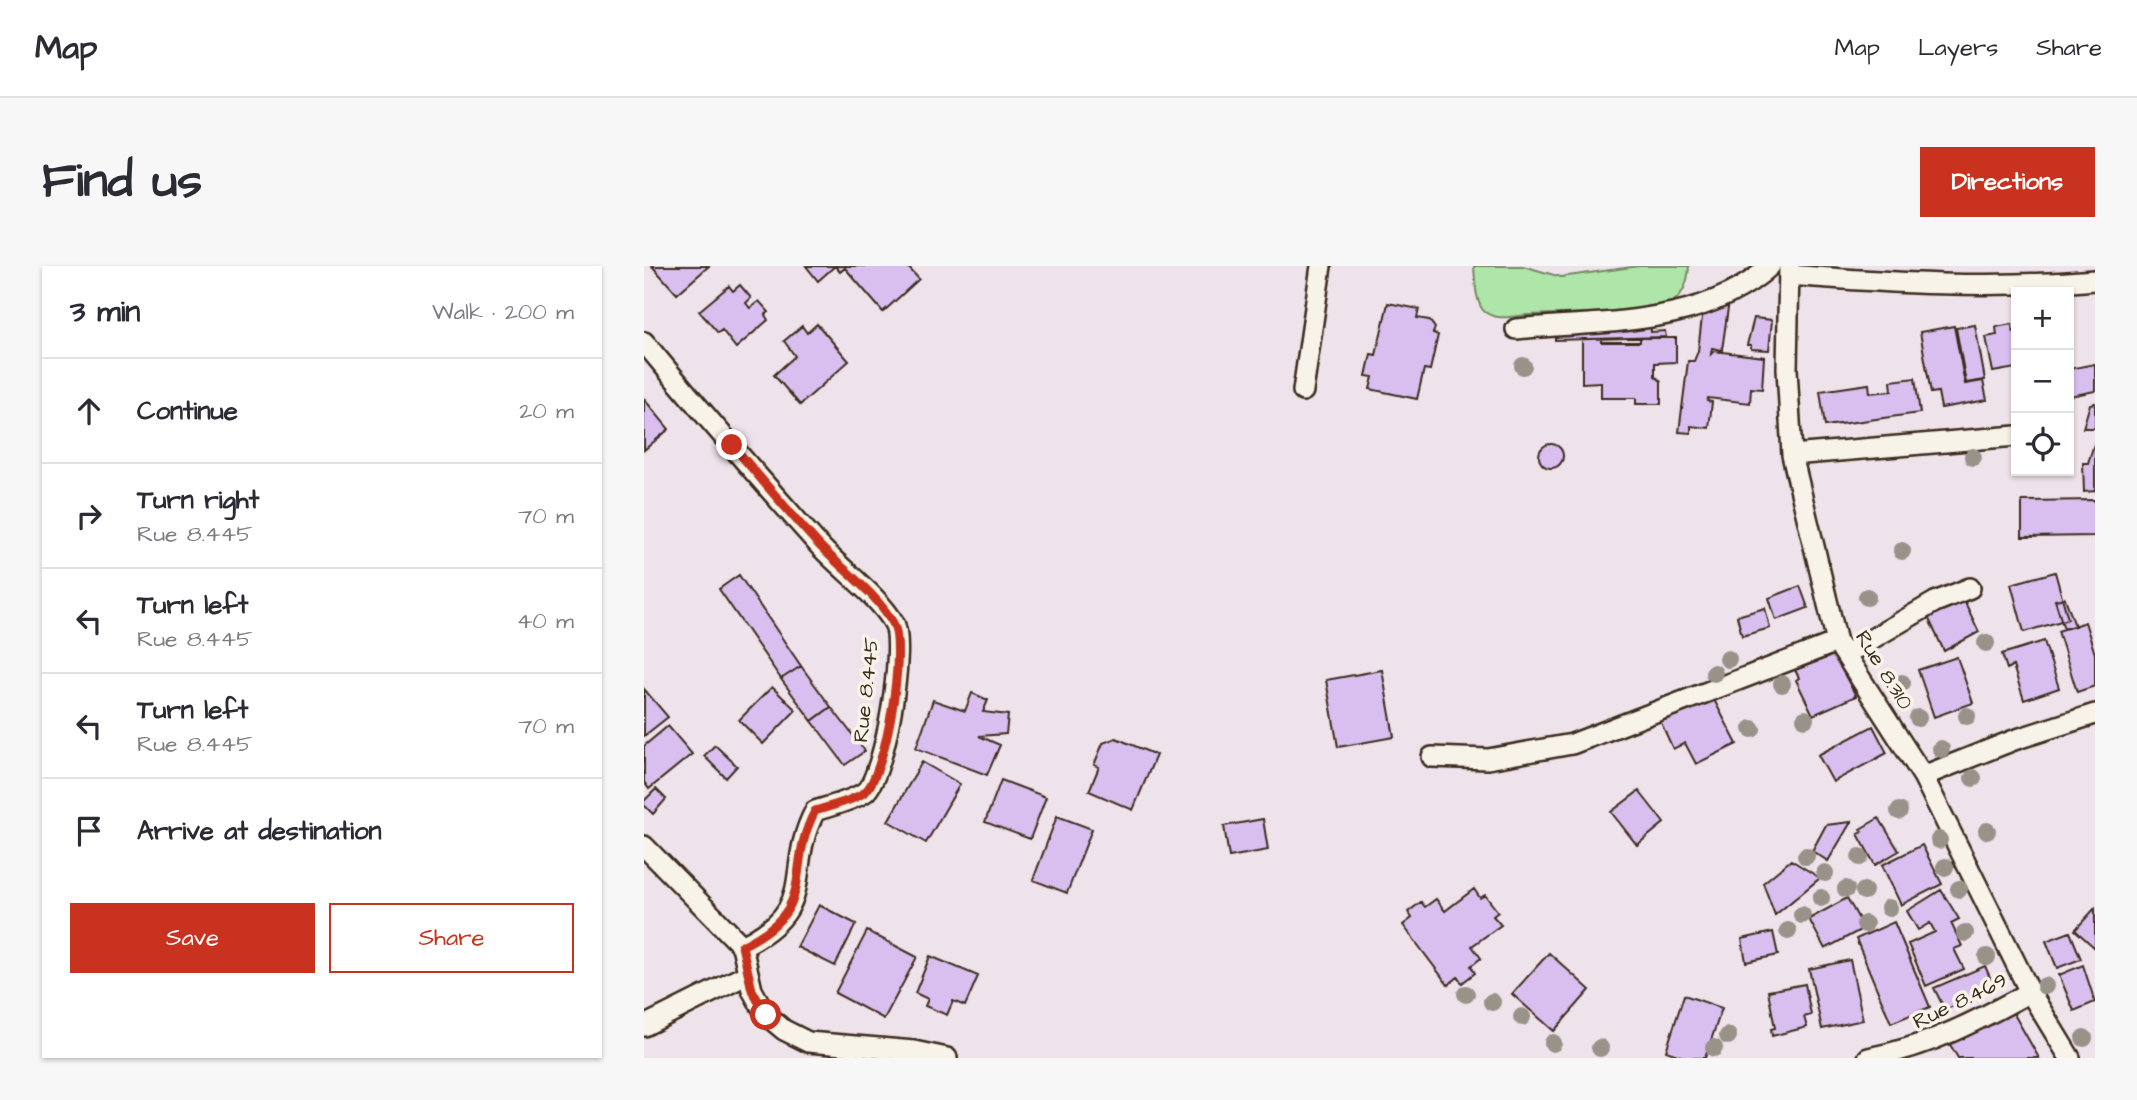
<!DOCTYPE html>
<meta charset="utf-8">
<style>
:root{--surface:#fff;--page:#f7f7f7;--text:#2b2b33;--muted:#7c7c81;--line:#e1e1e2;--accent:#c8321e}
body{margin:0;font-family:"Architects Daughter",sans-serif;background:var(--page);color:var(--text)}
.controls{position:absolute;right:21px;top:21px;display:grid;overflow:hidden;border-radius:0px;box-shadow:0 2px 5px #0004}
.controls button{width:63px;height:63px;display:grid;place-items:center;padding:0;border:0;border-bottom:2px solid var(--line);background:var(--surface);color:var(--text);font:35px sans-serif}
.stop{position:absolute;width:21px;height:21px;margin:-16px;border:5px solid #c8321e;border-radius:50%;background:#fff}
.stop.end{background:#c8321e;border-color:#fff;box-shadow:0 2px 7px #0008}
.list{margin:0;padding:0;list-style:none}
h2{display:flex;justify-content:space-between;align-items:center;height:91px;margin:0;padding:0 28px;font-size:30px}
h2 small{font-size:23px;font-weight:400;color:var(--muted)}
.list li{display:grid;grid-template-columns:46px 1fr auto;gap:21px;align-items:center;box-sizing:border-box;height:105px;padding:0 28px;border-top:2px solid var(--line)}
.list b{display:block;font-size:26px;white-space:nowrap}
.list p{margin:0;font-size:23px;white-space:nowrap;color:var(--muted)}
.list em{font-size:23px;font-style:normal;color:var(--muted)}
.actions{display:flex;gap:14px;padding:21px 28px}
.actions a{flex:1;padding:16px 0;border:2px solid var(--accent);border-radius:0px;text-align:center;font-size:24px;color:var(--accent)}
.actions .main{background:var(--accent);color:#fff}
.icon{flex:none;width:38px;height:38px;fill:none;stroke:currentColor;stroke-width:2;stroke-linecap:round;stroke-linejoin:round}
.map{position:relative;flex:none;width:1451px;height:792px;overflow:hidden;border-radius:0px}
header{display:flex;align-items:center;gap:42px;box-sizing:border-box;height:98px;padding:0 35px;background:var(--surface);border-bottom:2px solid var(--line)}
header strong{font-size:33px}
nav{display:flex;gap:38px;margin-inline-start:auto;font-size:24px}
.intro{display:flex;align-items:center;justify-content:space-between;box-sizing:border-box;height:168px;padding:0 42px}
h1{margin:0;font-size:49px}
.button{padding:18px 32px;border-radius:0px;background:var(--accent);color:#fff;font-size:24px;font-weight:700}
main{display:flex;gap:42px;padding:0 42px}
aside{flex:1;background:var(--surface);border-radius:0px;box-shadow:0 2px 5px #0004}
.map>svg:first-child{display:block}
</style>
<header>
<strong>Map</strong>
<nav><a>Map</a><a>Layers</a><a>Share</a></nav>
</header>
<div class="intro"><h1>Find us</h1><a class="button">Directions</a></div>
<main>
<aside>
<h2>3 min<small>Walk · 200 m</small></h2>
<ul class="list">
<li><svg class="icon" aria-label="ahead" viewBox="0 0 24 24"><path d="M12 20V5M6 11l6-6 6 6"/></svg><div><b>Continue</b></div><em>20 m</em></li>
<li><svg class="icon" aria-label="right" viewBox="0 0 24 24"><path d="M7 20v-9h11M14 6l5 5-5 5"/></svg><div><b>Turn right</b><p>Rue 8.445</p></div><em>70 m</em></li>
<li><svg class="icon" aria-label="left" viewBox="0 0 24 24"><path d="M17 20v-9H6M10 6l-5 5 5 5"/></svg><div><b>Turn left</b><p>Rue 8.445</p></div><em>40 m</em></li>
<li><svg class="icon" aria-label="left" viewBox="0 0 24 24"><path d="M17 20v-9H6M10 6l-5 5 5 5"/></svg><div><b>Turn left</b><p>Rue 8.445</p></div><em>70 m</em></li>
<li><svg class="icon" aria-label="arrive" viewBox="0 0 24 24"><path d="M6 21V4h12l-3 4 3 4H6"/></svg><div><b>Arrive at destination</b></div></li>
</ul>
<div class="actions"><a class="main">Save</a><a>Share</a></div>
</aside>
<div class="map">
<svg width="1451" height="792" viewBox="0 0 1451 792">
<rect width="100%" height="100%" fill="#eee3ea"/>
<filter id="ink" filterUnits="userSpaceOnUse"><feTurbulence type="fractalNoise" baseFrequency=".0143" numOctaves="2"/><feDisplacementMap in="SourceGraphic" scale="14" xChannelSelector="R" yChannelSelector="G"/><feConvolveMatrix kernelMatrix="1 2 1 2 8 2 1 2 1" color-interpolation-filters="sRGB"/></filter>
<g filter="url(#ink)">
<path fill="#aee5a8" stroke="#748863" stroke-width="2" d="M830,0H879L917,11L995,0H1045C1044,17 1039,31 1023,40C1010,48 908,47 884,49C870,50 853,55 841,46C831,38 831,12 830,0Z"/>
<path fill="#d9bfef" stroke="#3b2a1e" stroke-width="2" d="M8,0H65L33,28Z
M162,0H263L275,13L239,46L201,2L196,6L191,0L174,15Z
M96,19L107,32L102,37L106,42L115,35L125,46L121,49L124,54L92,82L78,64L74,67L55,45L85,20L89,25Z
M1087,21L1078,84L1068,82L1067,88L1070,85L1120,91L1118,123L1107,122L1106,137L1064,132L1063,135L1068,136L1065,162L1047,160V167L1035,166L1044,95H1050L1054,85L1060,34Z
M744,37L775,43L773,52L785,54L791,62L789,67L794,69L786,104L780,103L773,133L726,123L729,111L722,110L727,88L732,89Z
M1006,47L1007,66L1021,65L1022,71L911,74V56Z
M1110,52L1128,54L1125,84L1107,83V79H1103Z
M173,58L205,95L156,139L130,109L151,90L140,75L158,60L163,67Z
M1368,58L1369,66L1372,65V102L1349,106L1342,71L1353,69L1352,61Z
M1331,59L1341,114L1322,117L1312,62Z
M1310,60L1321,118L1339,115L1343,134L1297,142L1294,126L1287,127L1276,66Z
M996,72H1032V96L1011,97V110L1017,115V138H992V132H957V116L938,117V73H957V76H996Z
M1451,98V125L1426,130L1425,103Z
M1271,112L1276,147L1181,160L1176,125L1225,118L1226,127L1248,125L1247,115Z
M0,133L25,163L0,184Z
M1451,137V162H1439L1446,138Z
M1451,175V225L1440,226L1439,197H1444Z
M895 190a12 12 0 1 1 24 0a12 12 0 1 1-24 0Z
M1451,234V270L1378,271V235Z
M1411,306L1424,353L1380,366L1367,318Z
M95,309L157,400L137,413L75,323Z
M1156,320L1164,342L1132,354L1125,332Z
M1318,330L1335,366L1300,385L1283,349Z
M1421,332L1431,360L1420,363L1411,334Z
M1121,342L1126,362L1098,370L1093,350Z
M1441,356L1451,388V420L1433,426L1414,365Z
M1400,375L1415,422L1380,434L1369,400L1363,403L1358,388Z
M1190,389L1212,430L1169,449L1152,414L1155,412L1151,404Z
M1313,391L1329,437L1290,451L1274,404Z
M157,400L187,441L168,455L137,413Z
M738,404L750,471L694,481L682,414Z
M128,421L152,444L119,478L95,454Z
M0,423L24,451L0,470Z
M1066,426L1093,478L1052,498L1041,477L1029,483L1014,450Z
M328,427L344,434L339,446L364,449L362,468L335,470L356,479L343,509L272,482L289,434L321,445Z
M187,441L221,485L201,499L168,455Z
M24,460L48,488L5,523L0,516V480Z
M1229,460L1243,487L1189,516L1174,489Z
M472,472L512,489L489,544L445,525L455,501L450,499L459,477Z
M71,479L93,500L82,512L60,490Z
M278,496L316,518L282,577L244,555Z
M357,514L402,531L386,573L341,556Z
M12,523L22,533L9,548L0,539V535Z
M995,525L1020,557L993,579L967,546Z
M413,550L448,563L423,627L389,614Z
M1235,552L1255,585L1231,599L1214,568L1218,566L1216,563Z
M619,553L624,584L585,591L580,560Z
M1207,556L1184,595L1168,585L1182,559Z
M1278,579L1298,618L1257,639L1238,599Z
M1147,594L1176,612L1131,649L1119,617Z
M830,623L836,632L841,629L854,646L849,650L857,659L828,680L837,692L827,700L831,707L818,717L814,711L804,719L759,659L768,652L764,646L777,636L781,641L792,633L801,645Z
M1297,624L1315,653L1307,657L1318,680L1310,683L1320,703L1282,720L1264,678L1291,666L1286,657L1274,664L1263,645Z
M1203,632L1220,662L1181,683L1165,653Z
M175,639L212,658L191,700L153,681Z
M1451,642V682L1431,664Z
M1250,656L1286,741L1247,757L1212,673Z
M223,665L273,691L240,753L191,727Z
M1129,666L1134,689L1102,696L1098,673Z
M1426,666L1437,693L1413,702L1402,675Z
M905,687L946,724L910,765L868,728Z
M286,690L334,710L321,740L309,735L303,749L281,740L284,733L271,727Z
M1206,694L1219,754L1178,763L1165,703Z
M1439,699L1451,736L1430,745L1415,709Z
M1341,700L1348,716L1333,724L1335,729L1301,744L1290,722Z
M1161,718L1167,749L1160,751L1163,761L1128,770L1127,763L1131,762L1124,725Z
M1040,729L1078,742L1061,792H1042L1022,785Z
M1367,743L1395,792H1314L1305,777Z"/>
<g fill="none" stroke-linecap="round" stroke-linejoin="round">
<g stroke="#3b2a1e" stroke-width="24">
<path id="street" d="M1145,0L1143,103L1148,189L1193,376L1279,510L1386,726L1426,792
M1145,9C1248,17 1348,23 1451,14
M872,63C956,55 1060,61 1126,0
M0,76C56,144 114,211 173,277C195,302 234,329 250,357C262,379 241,510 221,526C208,535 186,540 171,545C139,606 177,641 98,680
M659,125L677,0
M1148,189L1372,170
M1202,388L1291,336L1326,322
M788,491L844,493L928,478L1193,376
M1279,510L1370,474L1451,448
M0,580L98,680L108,724L122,749L140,764L164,776L270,785L303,792
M0,760L104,708
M1224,792C1284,781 1333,755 1386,726"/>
</g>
<use href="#street" stroke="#f7f3e8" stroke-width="19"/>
</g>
<g fill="#989289">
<circle cx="879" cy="100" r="9"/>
<circle cx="1329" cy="191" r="9"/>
<circle cx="1258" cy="285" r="9"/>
<circle cx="1223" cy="331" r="9"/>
<circle cx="1342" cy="377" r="9"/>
<circle cx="1084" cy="393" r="9"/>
<circle cx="1070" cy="407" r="9"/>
<circle cx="1258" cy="417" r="9"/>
<circle cx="1138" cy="418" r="9"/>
<circle cx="1323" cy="450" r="9"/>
<circle cx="1274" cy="452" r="9"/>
<circle cx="1161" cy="453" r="9"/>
<circle cx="1108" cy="463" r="9"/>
<circle cx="1297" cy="483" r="9"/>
<circle cx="1329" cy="512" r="9"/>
<circle cx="1255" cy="545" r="9"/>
<circle cx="1343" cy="565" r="9"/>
<circle cx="1295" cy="574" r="9"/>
<circle cx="1162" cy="590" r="9"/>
<circle cx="1216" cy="591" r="9"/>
<circle cx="1301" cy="601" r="9"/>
<circle cx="1181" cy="607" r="9"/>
<circle cx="1202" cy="623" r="9"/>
<circle cx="1315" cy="623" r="9"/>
<circle cx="1220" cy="625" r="9"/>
<circle cx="1177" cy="632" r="9"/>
<circle cx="1245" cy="642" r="9"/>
<circle cx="1158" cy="649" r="9"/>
<circle cx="1221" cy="658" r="9"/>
<circle cx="1144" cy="665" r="9"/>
<circle cx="1321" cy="667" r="9"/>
<circle cx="1343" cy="691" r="9"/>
<circle cx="1401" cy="720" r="9"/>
<circle cx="822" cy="728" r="9"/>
<circle cx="848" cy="736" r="9"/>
<circle cx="878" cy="751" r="9"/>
<circle cx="1084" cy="770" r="9"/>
<circle cx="1440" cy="772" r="9"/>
<circle cx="909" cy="777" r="9"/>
<circle cx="956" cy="782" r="9"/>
<circle cx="1070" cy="782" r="9"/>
</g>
</g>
<g fill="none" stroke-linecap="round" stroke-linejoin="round" filter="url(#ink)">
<path stroke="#c8321e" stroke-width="9" d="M88,179C117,212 145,247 176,280C199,304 232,327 249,357C263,380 242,508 221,526C209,535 186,540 171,545C139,606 177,641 98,680L108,724L122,749"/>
</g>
<g text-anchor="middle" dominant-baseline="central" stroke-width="7" stroke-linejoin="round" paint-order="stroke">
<g font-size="21" fill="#3b2a1e" stroke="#f7f3e8">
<text transform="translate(1240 404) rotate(58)">Rue 8.310</text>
<text transform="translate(222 424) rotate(-84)">Rue 8.445</text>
<text transform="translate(1316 735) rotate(-26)">Rue 8.469</text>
</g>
</g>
</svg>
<div class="controls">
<button>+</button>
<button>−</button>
<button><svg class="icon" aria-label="locate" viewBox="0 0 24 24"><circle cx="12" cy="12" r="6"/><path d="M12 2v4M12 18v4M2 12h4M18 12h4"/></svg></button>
</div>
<div class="stop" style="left:122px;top:749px"></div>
<div class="stop end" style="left:88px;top:179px"></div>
</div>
</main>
